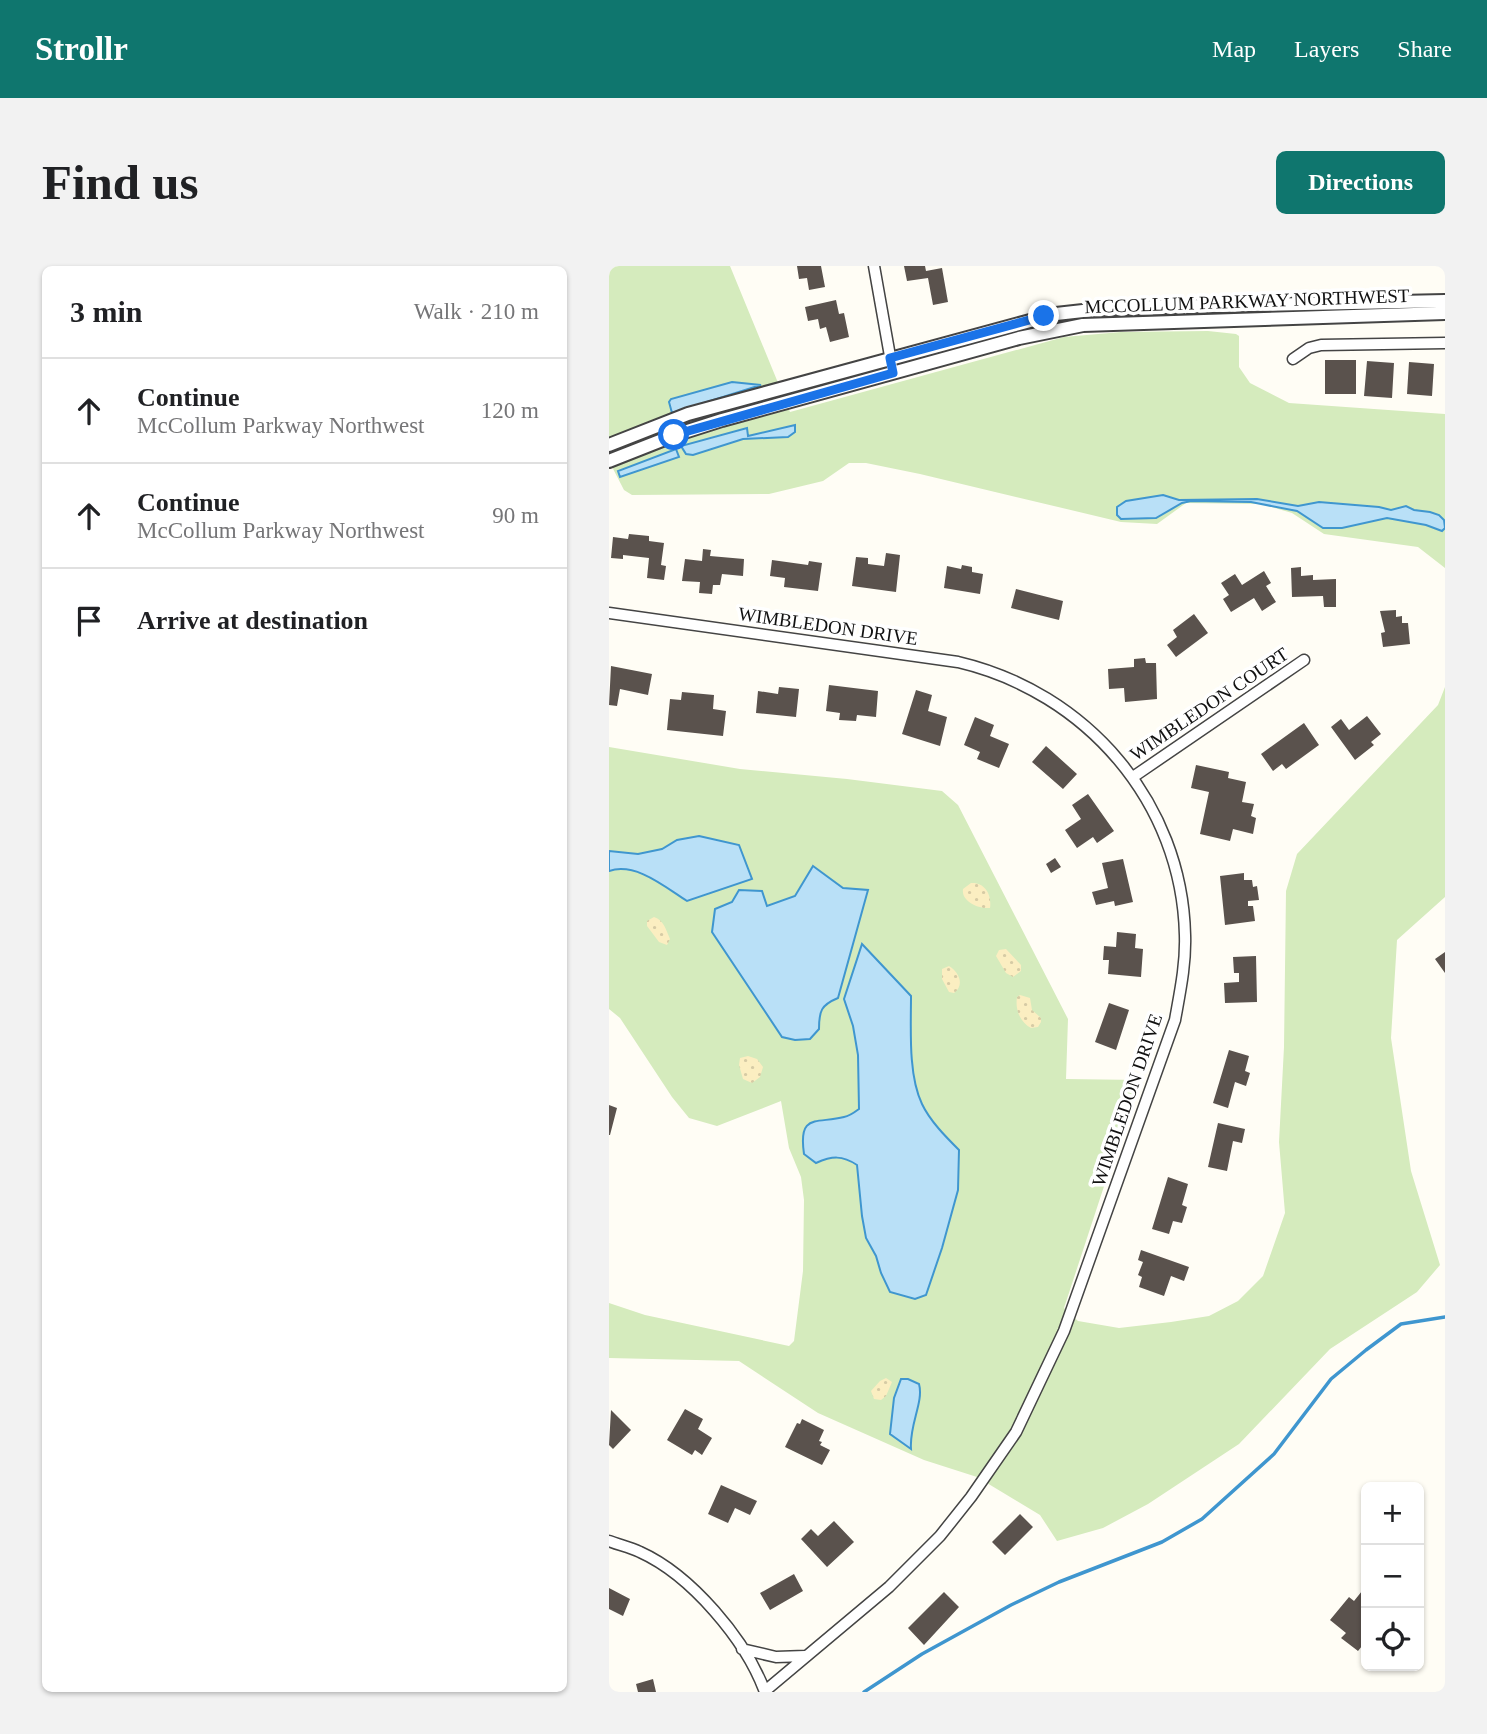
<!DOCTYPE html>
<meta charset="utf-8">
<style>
:root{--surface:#fff;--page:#f2f2f2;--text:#202124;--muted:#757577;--line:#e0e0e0;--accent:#0f766e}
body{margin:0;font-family:Georgia,serif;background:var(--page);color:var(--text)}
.controls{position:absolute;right:21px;bottom:21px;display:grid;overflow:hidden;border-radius:10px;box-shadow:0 2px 5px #0004}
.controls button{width:63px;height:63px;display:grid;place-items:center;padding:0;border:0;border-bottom:2px solid var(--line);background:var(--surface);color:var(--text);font:35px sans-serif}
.stop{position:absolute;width:21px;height:21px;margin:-16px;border:5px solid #1a73e8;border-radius:50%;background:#fff}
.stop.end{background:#1a73e8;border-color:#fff;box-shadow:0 2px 7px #0008}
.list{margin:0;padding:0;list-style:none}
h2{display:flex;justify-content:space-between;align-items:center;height:91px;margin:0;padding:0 28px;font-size:30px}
h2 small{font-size:23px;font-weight:400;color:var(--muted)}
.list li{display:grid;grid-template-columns:46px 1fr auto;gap:21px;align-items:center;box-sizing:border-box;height:105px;padding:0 28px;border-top:2px solid var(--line)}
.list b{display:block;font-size:26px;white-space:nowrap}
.list p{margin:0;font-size:23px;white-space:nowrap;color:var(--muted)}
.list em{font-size:23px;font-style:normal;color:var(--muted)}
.icon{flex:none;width:38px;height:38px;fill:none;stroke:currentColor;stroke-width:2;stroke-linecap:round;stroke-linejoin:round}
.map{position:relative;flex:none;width:836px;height:1426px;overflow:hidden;border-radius:10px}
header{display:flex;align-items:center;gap:42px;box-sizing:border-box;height:98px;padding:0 35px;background:var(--accent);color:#fff}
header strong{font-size:33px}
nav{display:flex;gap:38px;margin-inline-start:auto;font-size:24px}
.intro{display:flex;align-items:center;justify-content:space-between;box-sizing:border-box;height:168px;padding:0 42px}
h1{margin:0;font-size:49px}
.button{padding:18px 32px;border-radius:10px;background:var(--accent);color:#fff;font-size:24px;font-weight:700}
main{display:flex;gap:42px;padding:0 42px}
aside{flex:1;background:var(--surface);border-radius:10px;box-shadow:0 2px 5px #0004}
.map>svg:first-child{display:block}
</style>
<header>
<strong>Strollr</strong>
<nav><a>Map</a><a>Layers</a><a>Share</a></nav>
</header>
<div class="intro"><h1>Find us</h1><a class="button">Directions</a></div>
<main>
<aside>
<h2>3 min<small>Walk · 210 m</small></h2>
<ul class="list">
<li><svg class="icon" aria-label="ahead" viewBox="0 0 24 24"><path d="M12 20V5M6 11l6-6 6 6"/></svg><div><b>Continue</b><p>McCollum Parkway Northwest</p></div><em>120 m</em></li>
<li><svg class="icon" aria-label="ahead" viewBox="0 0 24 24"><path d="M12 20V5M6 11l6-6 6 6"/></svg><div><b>Continue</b><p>McCollum Parkway Northwest</p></div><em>90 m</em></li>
<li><svg class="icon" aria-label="arrive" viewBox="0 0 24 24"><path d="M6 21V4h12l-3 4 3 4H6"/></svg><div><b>Arrive at destination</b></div></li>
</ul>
</aside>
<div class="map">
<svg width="836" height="1426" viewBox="0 0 836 1426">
<defs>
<pattern id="sand-dots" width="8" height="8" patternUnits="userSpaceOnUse" patternTransform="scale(1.75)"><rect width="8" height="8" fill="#fbeec1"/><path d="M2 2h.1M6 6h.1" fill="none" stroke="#d6cba5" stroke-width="1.8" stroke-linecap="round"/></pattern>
</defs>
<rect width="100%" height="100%" fill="#fffdf5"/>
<path fill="#d5ebbd" d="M0,0H121L181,146L455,71L512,66L599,65L627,68L630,70V101L641,117L680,137L836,148V302L809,281L715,268L683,247L652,238L577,237L548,258L512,256L311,208L257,197H240L214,215L160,228L23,229L15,224L0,195Z
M836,421V631L788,674L782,772L802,905L831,999L808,1026L721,1083L630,1178L539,1238L494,1262L448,1275L431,1249L368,1211L315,1194L209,1147L130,1095L0,1092V1037L36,1049L180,1080L185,1075L194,1005L195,934L192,911L180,882L172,835L108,860L80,852L63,831L11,752L0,743V481L131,503L238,513L333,525L349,539L459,753L457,813L530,814L455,1042L469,1055L510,1062L562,1056L600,1050L629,1035L654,1010L676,947L670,876L675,781L677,625L688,588L829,439Z"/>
<path fill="url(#sand-dots)" d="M362,617C376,616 383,629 381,642C371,643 352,636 354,623Z
M45,651C55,654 57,664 61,673L58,679L50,676L38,660V655Z
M397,683L412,699V705L404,711L397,707L387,690L390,684Z
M340,700C350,706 356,719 345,727L340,726L333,713V703Z
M411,729L421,732L423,744L432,752V756L429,761L422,762C411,756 406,744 408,731Z
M139,790L148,793L154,801L151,811L143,817L134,813L130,799L131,792Z
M277,1112L283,1116L277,1130L272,1134L265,1133L262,1125L271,1115Z"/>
<path fill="#b9e0f7" stroke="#3f96cf" stroke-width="2" d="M123,116L152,119L63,147L60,136L62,133Z
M186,159V166L179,171L134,173L84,189L77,188L72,180L138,162L139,170Z
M67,183L70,191L11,211L9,205Z
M554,229L570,234L648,233L689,240L710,236L770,241L782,244L797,240L805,244L821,246L830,249L835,254L836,262L833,265L817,259L778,252L733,262H714L688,245L642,236L582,235L573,237L547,252L512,253L508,249V241L517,235Z
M90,570L130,579L143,613L78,635C56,621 27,596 0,605V585L29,588L53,583L68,574Z
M204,600L234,622L259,624L229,732C212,739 210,745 210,763L201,773L186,774L173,771L103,666L106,643L123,636L130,624L153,625L158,640L186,630Z
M253,678L302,730C302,762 299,809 313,838C321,855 337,871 350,884L349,924L333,982L317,1029L306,1033L281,1026L272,1007L267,990L257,972L253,950L248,899C233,889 223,890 207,897L195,888C189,847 207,858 235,851C241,850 246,846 250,843L249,789L244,760L235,733Z
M292,1113H299L310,1118C315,1136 300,1159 302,1183L281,1168L285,1132Z"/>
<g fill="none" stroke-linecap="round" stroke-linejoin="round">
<path stroke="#3f96cf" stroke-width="3.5" d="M255,1426L313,1388L402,1339L450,1316L553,1276L593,1253L665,1188L722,1113L757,1084L792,1058L836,1051"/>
</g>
<path fill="#5a524d" d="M188,0H212L216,21L200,24L198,12L190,13Z
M295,0H316L317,5L333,2L339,36L324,39L319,12L298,15Z
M227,34L230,48L235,47L240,71L221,76L217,61L211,63L209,53L199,55L196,41Z
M716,94H747V128H716Z
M758,95L785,97L783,132L755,130Z
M800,96L825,98L823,130L798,128Z
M20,268L40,270V275L55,277L52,299L57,300L55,314L38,312L40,292L14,289V293L2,292L4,271L19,273Z
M94,283L102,284L101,290L135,293L134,310L113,308L111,319H104L103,328L90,327L91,316L73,315L76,293L93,295Z
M277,287L291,289L287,326L243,320L247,291L259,292V298L275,300Z
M163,294L199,299L200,295L213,297L209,325L175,321L176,312L161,310Z
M353,299L363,301V306L374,308L371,328L335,322L338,300L352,303Z
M692,301V310L704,309V314L727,313V341H715L714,330L683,331L682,302Z
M655,305L662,317L657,320L667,336L653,345L645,332L622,346L614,333L620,329L612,317L626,308L633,319Z
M407,323L454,335L450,354L402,342Z
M787,344V351L793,350V357H799L801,378L774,381L772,367L776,366L771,345Z
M585,348L599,367L567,391L558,379L568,371L564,364Z
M536,392L537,397H547L548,433L516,436L515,422L500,423L499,403L525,401V393Z
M2,400L43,408L39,429L11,423L8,440L0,439Z
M220,419L269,425L267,451L248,449L247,455L230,454L231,447L217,445Z
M170,421L190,423L187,451L147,447L149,425L169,428Z
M307,424L323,429L319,445L338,451L331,480L293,468Z
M73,426L105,429L104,443L117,445L114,470L58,464L61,433L72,434Z
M758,450L772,468L762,476L765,479L746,494L722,461L732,453L740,464Z
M366,451L385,459L381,470L400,478L390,502L368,493L371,486L355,479Z
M695,457L710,479L677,503L673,498L664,505L652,488Z
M437,480L468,508L454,523L423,496Z
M587,499L620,506L619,512L637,516L633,536L645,538L642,550L647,552L644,568L624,563L621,575L591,568L600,526L582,522Z
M479,528L505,565L488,577L484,571L468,582L456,564L472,553L463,539Z
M446,592L452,601L442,607L437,598Z
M514,593L524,636L506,640L505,635L487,639L483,626L499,622L493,597Z
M635,607V614H643L644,621L648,620L650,634L639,635V640H644L646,655L616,659L611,610Z
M508,666L527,668L526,682L534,683L532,711L499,708L500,694H494L495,680L507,681Z
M836,686V707L826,693Z
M647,690L648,736L616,737L615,717L630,716V707H625L624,691Z
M500,737L520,744L507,784L486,776Z
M620,784L640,790L636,805L641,807L637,820L626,816L619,842L604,837Z
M0,839L8,842L1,869H0Z
M609,857L636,863L633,877L624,875L618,905L599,901Z
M559,911L579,918L573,939L578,941L573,957L564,955L560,968L543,963Z
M532,984L580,1001L575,1015L562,1010L555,1030L530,1021L533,1011L529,1009L534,996L529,994Z
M76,1143L94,1153L89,1163L103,1172L93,1189L86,1184L83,1189L58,1174Z
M2,1144L22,1164L4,1183L0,1179Z
M193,1153L215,1164L210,1175L213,1176L211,1179L221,1184L213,1199L176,1181L188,1157L191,1158Z
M112,1219L148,1235L141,1249L126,1242L119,1257L99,1248Z
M411,1248L424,1261L396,1289L383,1276Z
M225,1255L245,1276L218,1301L192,1273L202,1263L209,1270Z
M185,1308L194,1325L161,1344L151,1327Z
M757,1320V1375L749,1385L732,1372L737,1367L721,1354L740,1331L745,1335Z
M0,1322L21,1333L14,1350L0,1343Z
M335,1326L350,1341L315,1379L299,1362Z
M44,1413L47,1426H29L27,1418Z"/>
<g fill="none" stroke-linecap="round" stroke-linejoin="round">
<g stroke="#444" stroke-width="13">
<path id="minor" d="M265,0L284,107
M684,93L700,82L712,79L836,77
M0,347L349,396C477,426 573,536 576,669C577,698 571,726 566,754L455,1065L407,1166L362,1231L331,1270L280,1321L156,1425
M524,511L695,394
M0,1275C10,1279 21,1281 31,1286C82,1309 137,1374 156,1426
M133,1383L167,1391L196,1390"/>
</g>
<g stroke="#444" stroke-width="16">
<path id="tertiary" d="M0,179L79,148L447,48L501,42L836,35
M0,195L66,169L113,154L410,72L474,59L836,47"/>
</g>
<use href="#minor" stroke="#fff" stroke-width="10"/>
<use href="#tertiary" stroke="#fff" stroke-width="12"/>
</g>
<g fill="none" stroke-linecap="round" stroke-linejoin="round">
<path stroke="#1a73e8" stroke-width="9" d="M65,169L284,107L281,92L435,50"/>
</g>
<g text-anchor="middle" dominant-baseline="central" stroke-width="7" stroke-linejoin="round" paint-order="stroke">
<g font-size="19" fill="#111" stroke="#fff">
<text transform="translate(638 35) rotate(-2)">MCCOLLUM PARKWAY NORTHWEST</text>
<text transform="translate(219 360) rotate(8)">WIMBLEDON DRIVE</text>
<text transform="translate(600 438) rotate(-34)">WIMBLEDON COURT</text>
<text transform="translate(518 834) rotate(-71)">WIMBLEDON DRIVE</text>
</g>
</g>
</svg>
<div class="controls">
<button>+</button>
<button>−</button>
<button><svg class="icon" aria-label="locate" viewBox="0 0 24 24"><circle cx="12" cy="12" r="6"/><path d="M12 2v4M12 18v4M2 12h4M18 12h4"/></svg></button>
</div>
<div class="stop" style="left:65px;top:169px"></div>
<div class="stop end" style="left:435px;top:50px"></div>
</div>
</main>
